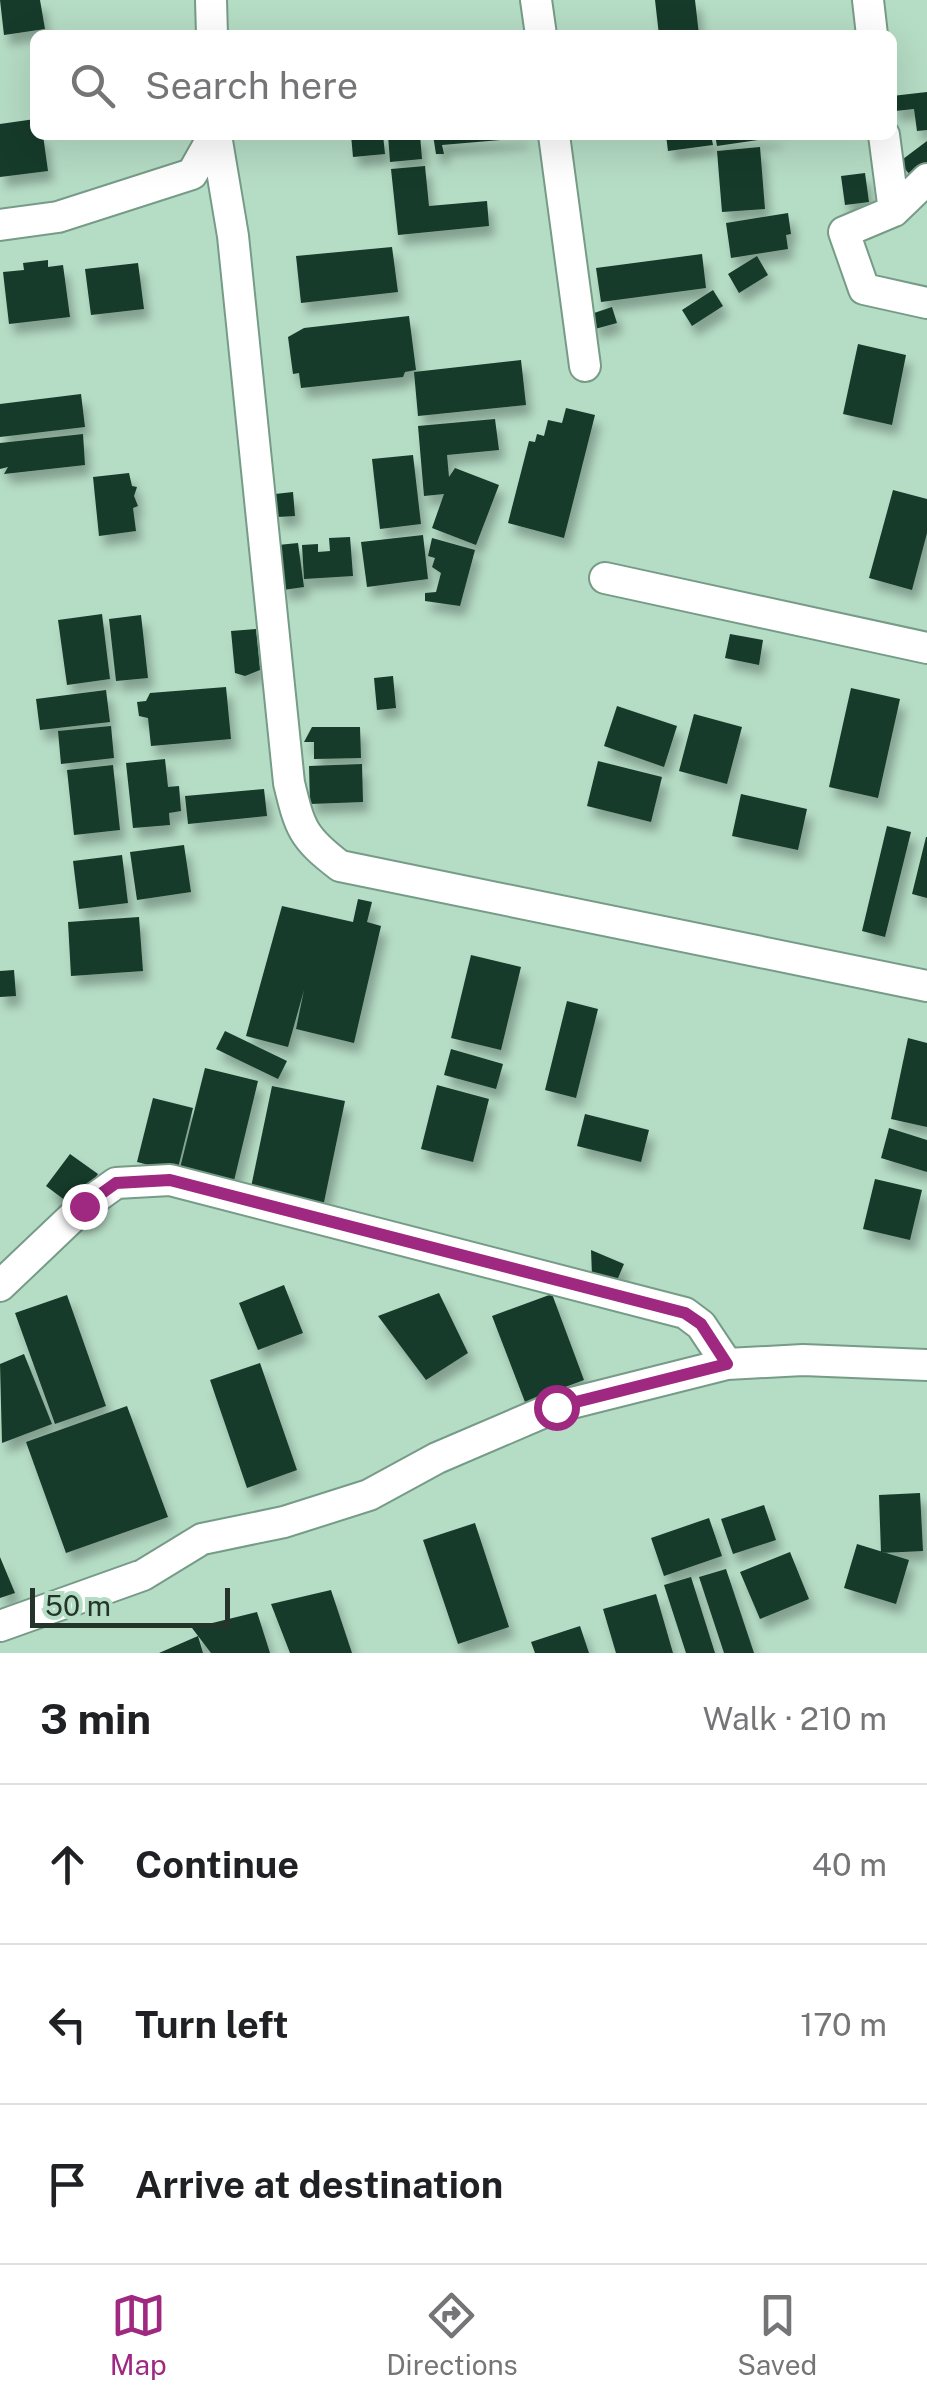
<!DOCTYPE html>
<meta charset="utf-8">
<style>
:root{--surface:#fff;--page:#f2f2f2;--text:#202124;--muted:#757577;--line:#e0e0e0;--accent:#9f2881}
body{margin:0;font-family:"Public Sans",sans-serif;background:var(--page);color:var(--text)}
.scale{position:absolute;left:30px;bottom:25px;width:200px;box-sizing:border-box;padding-left:10px;border:5px solid #24342b;border-top:0;font-size:28px;line-height:35px;white-space:nowrap;color:#24342b;-webkit-text-stroke:8px #b5dcc5;paint-order:stroke}
.stop{position:absolute;width:30px;height:30px;margin:-22px;border:8px solid #9f2881;border-radius:50%;background:#fff}
.stop.end{background:#9f2881;border-color:#fff;box-shadow:0 2px 10px #0008}
.list{margin:0;padding:0;list-style:none}
h2{display:flex;justify-content:space-between;align-items:center;height:130px;margin:0;padding:0 40px;font-size:42px}
h2 small{font-size:32px;font-weight:400;color:var(--muted)}
.list li{display:grid;grid-template-columns:65px 1fr auto;gap:30px;align-items:center;box-sizing:border-box;height:160px;padding:0 40px;border-top:2px solid var(--line)}
.list b{display:block;font-size:38px;white-space:nowrap}
.list em{font-size:32px;font-style:normal;color:var(--muted)}
.icon{flex:none;width:55px;height:55px;fill:none;stroke:currentColor;stroke-width:2;stroke-linecap:round;stroke-linejoin:round}
.map{position:relative;flex:none;width:927px;height:1653px;overflow:hidden}
.search{position:absolute;background:var(--surface);box-shadow:0 10px 40px #0002;left:30px;right:30px;top:30px;height:110px;display:flex;align-items:center;gap:25px;box-sizing:border-box;padding:0 35px;border-radius:15px;color:var(--muted);font-size:38px}
.sheet{height:610px;background:var(--surface)}
nav{display:flex;justify-content:space-around;align-items:center;box-sizing:border-box;height:140px;border-top:2px solid var(--line);background:var(--surface);font-size:28px;color:var(--muted)}
nav a{display:grid;justify-items:center;gap:5px}
nav .on{color:var(--accent)}
.map>svg:first-child{display:block}
</style>
<div class="map">
<svg width="927" height="1653" viewBox="0 0 927 1653">
<defs>
<filter id="shadow"><feDropShadow dx="5.5" dy="10" stdDeviation="5" flood-color="#0004"/></filter>
</defs>
<rect width="100%" height="100%" fill="#b5dcc5"/>
<path fill="#173a29" filter="url(#shadow)" d="M0,0H40L45,29L4,35Z
M655,0H695L699,35H659Z
M927,92V130L917,131L914,109L895,111L892,96Z
M35,119V135H43L48,171L0,177V124Z
M351,135H383L385,154L353,157Z
M388,135H420L422,159L390,162Z
M433,135H523V138L442,145L444,154H436Z
M666,135H711L713,145L668,151Z
M715,135H777L778,137L717,146Z
M927,141V164L911,176L899,162Z
M760,147L765,209L722,212L717,151Z
M425,166L429,206L487,201L489,226L398,235L391,169Z
M865,173L869,202L845,205L841,176Z
M788,213L791,234L786,235L788,249L731,258L726,223Z
M392,247L398,292L301,303L296,256Z
M702,254L706,288L601,302L596,268Z
M757,256L768,275L739,293L728,274Z
M48,260V267L63,265L70,317L9,324L3,272L24,270L23,263Z
M138,263L144,309L91,315L85,269Z
M713,290L723,306L692,326L682,310Z
M612,307L617,323L595,329L591,314Z
M409,316L416,370L405,372L403,377L301,388L299,373L293,374L288,337L304,328Z
M858,344L906,355L892,425L843,414Z
M521,360L526,405L418,416L414,372Z
M81,394L85,427L0,437V404Z
M566,408L595,415L564,538L508,523L529,441L535,442L537,434L544,436L548,420L562,423Z
M495,419L499,450L447,455L449,477L455,468L499,485L476,545L432,528L444,494L424,496L418,426Z
M83,434L85,465L4,474L8,467L0,469V443Z
M413,455L421,524L380,529L372,459Z
M129,473L132,486L137,487L134,496L138,506L133,508L136,531L99,536L93,477Z
M893,490L927,499V533L912,590L869,578Z
M293,492L295,516L277,517L275,494Z
M423,535L428,579L367,587L361,542Z
M350,537L353,576L304,579L302,545L318,544V552L330,551L329,538Z
M432,538L475,550L460,606L425,601V593L436,592L441,573L432,567L435,558L428,556Z
M298,543L304,587L283,590L278,545Z
M102,614L110,679L67,685L58,620Z
M141,615L148,678L116,681L109,619Z
M256,629L260,670L245,676L235,673L231,631Z
M730,634L763,640L759,665L725,658Z
M393,676L396,708L377,710L374,678Z
M226,687L231,739L151,746L148,718L139,716L137,702L146,701L150,693Z
M851,688L900,699L878,798L829,787Z
M106,690L110,722L40,730L36,699Z
M617,706L677,726L664,767L604,746Z
M694,714L742,727L727,784L679,771Z
M111,726L114,758L61,764L58,731Z
M312,727H360L361,758L314,759V742H304Z
M165,759L168,787L179,786L181,811L169,813L170,825L133,828L126,763Z
M598,761L662,777L651,822L587,806Z
M362,764L363,802L310,804L309,766Z
M113,765L120,830L74,835L67,770Z
M264,789L267,816L188,824L185,796Z
M741,794L807,809L798,850L732,836Z
M887,826L911,832L885,937L862,931Z
M926,837H927V898L912,894Z
M184,845L191,892L137,900L130,852Z
M122,855L128,903L79,909L73,861Z
M358,899L372,902L367,922L381,926L354,1043L296,1029L304,990L288,1047L246,1036L282,906L353,922Z
M139,917L143,971L71,976L68,922Z
M471,955L521,967L501,1050L451,1038Z
M14,970L16,996L0,997V971Z
M567,1001L598,1009L576,1098L545,1090Z
M225,1031L287,1061L278,1079L216,1049Z
M908,1038L927,1043V1127L891,1119Z
M451,1049L503,1064L496,1089L444,1075Z
M205,1068L258,1081L232,1189L178,1176Z
M437,1085L489,1099L473,1162L421,1149Z
M272,1086L345,1101L323,1207L250,1192Z
M153,1098L193,1108L177,1172L137,1162Z
M585,1114L649,1130L641,1162L577,1146Z
M889,1128L927,1140V1172L881,1158Z
M70,1154L98,1174L74,1207L46,1186Z
M875,1179L922,1190L910,1240L863,1229Z
M591,1250L624,1264L615,1285L592,1275Z
M284,1285L303,1333L258,1350L239,1303Z
M439,1293L468,1353L426,1380L378,1316Z
M552,1294L584,1380L525,1402L492,1316Z
M67,1295L106,1406L55,1424L15,1313Z
M24,1354L52,1424L2,1443L0,1364Z
M260,1363L297,1470L247,1488L210,1380Z
M127,1406L168,1517L66,1553L26,1442Z
M920,1493L923,1551L881,1553L879,1495Z
M764,1505L776,1540L733,1554L721,1519Z
M709,1518L722,1556L664,1576L651,1538Z
M475,1523L509,1627L458,1644L423,1540Z
M857,1544L909,1560L896,1604L844,1588Z
M790,1552L809,1599L760,1619L740,1572Z
M0,1557L15,1593L0,1598Z
M726,1569L754,1653H724L699,1577Z
M691,1577L715,1653H686L664,1585Z
M331,1590L352,1653H290L271,1604Z
M656,1594L673,1653H616L603,1609Z
M257,1612L270,1653H211L192,1628Z
M580,1626L589,1653H535L531,1642Z
M198,1636L203,1653H159Z"/>
<g fill="none" stroke-linecap="round" stroke-linejoin="round">
<g stroke="#769b87" stroke-width="34">
<path id="minor" d="M211,0L212,35
M536,0L541,35
M868,0L872,35
M216,135L233,236L289,783C300,828 302,837 340,866L927,986
M554,135L585,366
M884,135L894,211
M927,179L894,211L844,232L864,289L927,303
M0,225L58,217L192,174L214,135
M605,578L927,648
M0,1286L84,1206L116,1183L170,1180L685,1313L701,1325L727,1364
M0,1626L143,1575L202,1539L284,1522L369,1495L437,1458L556,1407L727,1364L803,1360L927,1365"/>
</g>
<use href="#minor" stroke="#fff" stroke-width="30"/>
</g>
<g fill="none" stroke-linecap="round" stroke-linejoin="round">
<path stroke="#9f2881" stroke-width="12" d="M84,1206L116,1183L170,1180L685,1313L701,1324L727,1364L556,1407"/>
</g>
</svg>
<div class="scale">50 m</div>
<div class="stop" style="left:556px;top:1407px"></div>
<div class="stop end" style="left:84px;top:1206px"></div>
<div class="search"><svg class="icon" aria-label="search" viewBox="0 0 24 24"><circle cx="10" cy="10" r="6"/><path d="M15 15l6 6"/></svg>Search here</div>
</div>
<section class="sheet">
<h2>3 min<small>Walk · 210 m</small></h2>
<ul class="list">
<li><svg class="icon" aria-label="ahead" viewBox="0 0 24 24"><path d="M12 20V5M6 11l6-6 6 6"/></svg><div><b>Continue</b></div><em>40 m</em></li>
<li><svg class="icon" aria-label="left" viewBox="0 0 24 24"><path d="M17 20v-9H6M10 6l-5 5 5 5"/></svg><div><b>Turn left</b></div><em>170 m</em></li>
<li><svg class="icon" aria-label="arrive" viewBox="0 0 24 24"><path d="M6 21V4h12l-3 4 3 4H6"/></svg><div><b>Arrive at destination</b></div></li>
</ul>
</section>
<nav>
<a class="on"><svg class="icon" aria-label="map" viewBox="0 0 24 24"><path d="M3 6l6-2 6 2 6-2v14l-6 2-6-2-6 2zM9 4v14M15 6v14"/></svg>Map</a>
<a><svg class="icon" aria-label="directions" viewBox="0 0 24 24"><path d="M12 3l9 9-9 9-9-9zM9 14v-3h6M13 9l2 2-2 2"/></svg>Directions</a>
<a><svg class="icon" aria-label="saved" viewBox="0 0 24 24"><path d="M7 4h10v16l-5-4-5 4z"/></svg>Saved</a>
</nav>
